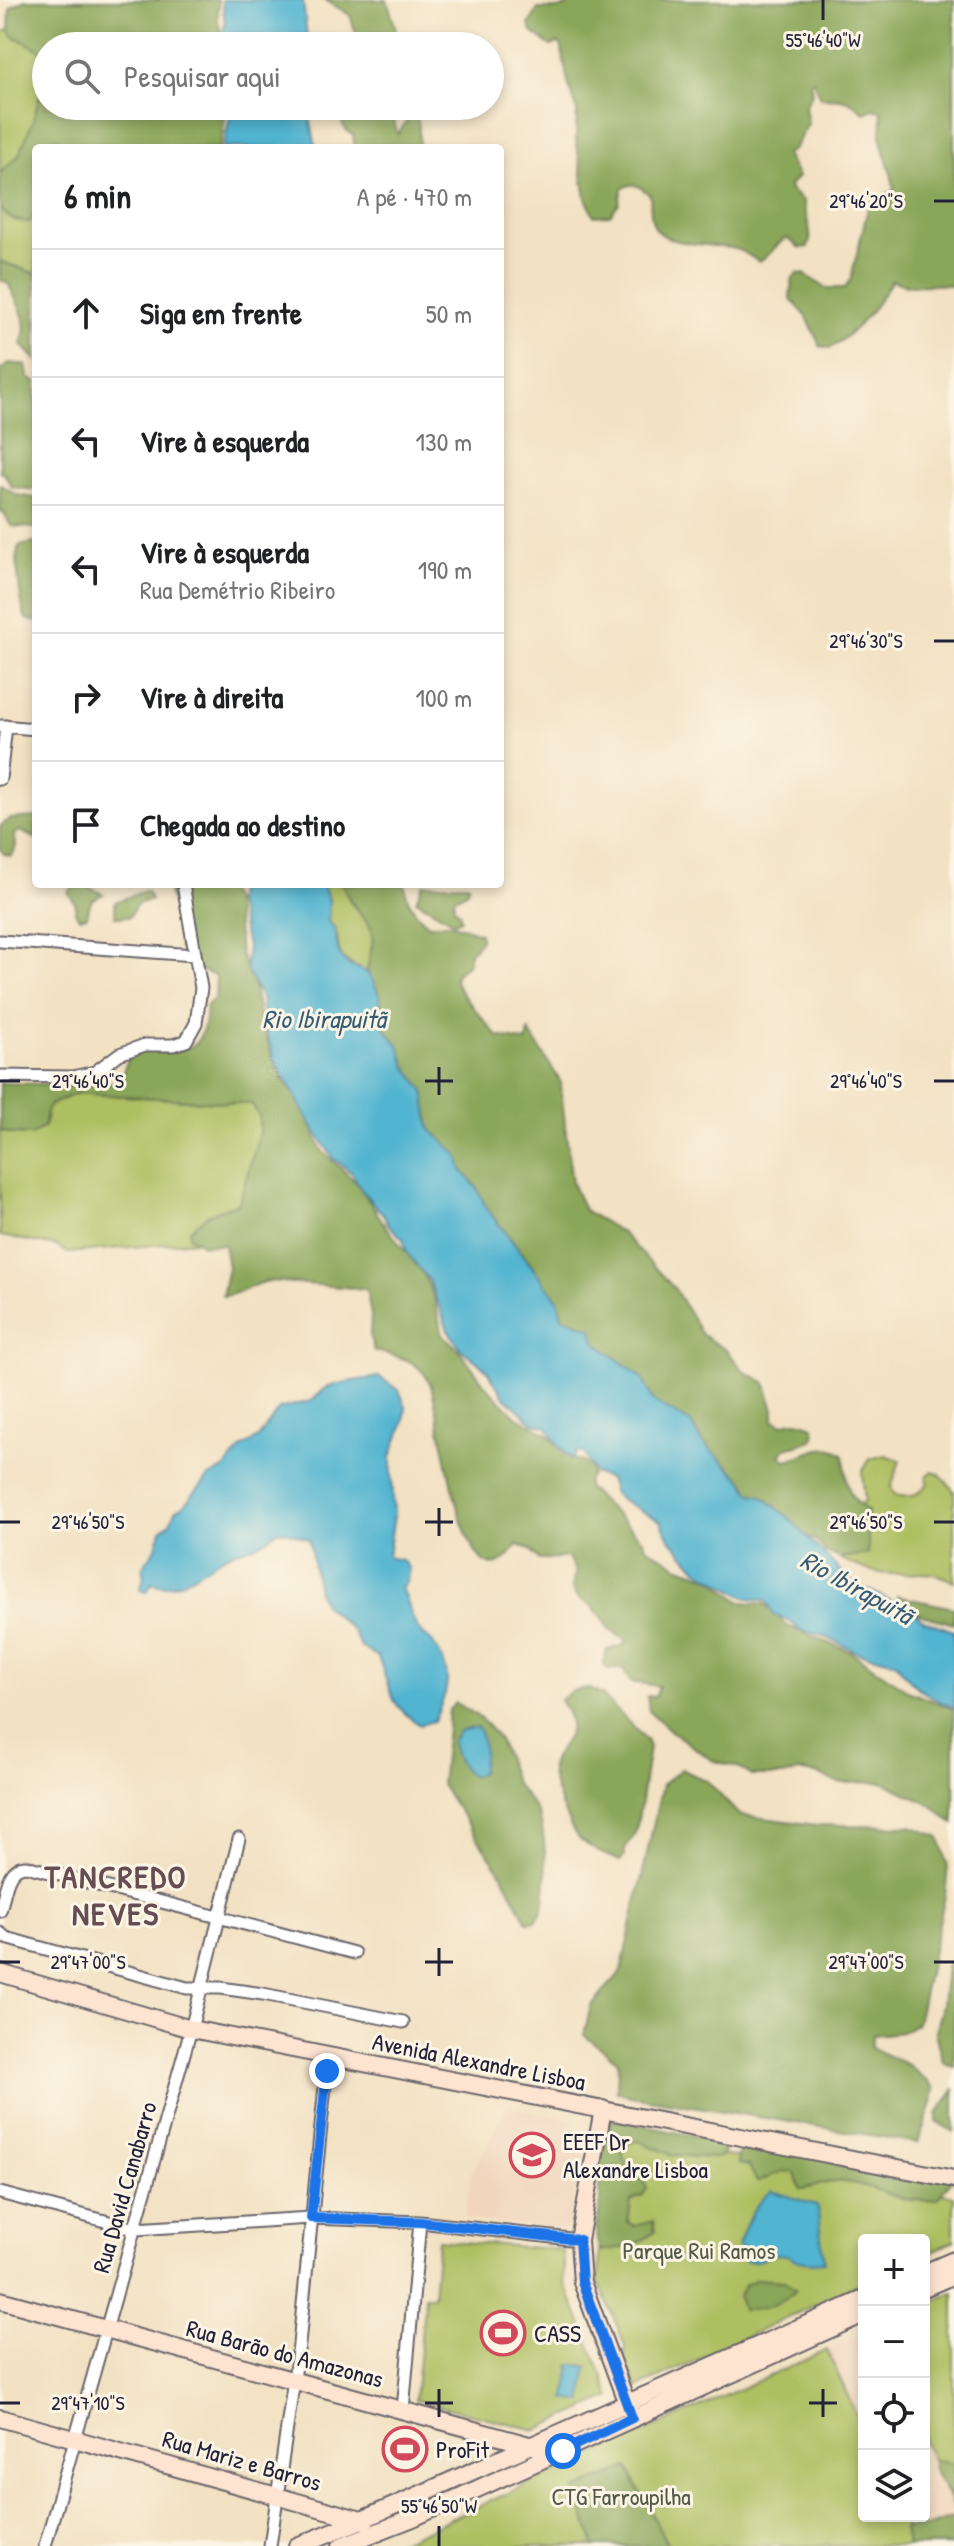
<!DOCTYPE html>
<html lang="pt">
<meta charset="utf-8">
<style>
:root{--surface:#fff;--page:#f2f2f2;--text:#202124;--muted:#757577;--line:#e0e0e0}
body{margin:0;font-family:"Patrick Hand",sans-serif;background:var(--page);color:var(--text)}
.controls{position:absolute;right:24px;bottom:24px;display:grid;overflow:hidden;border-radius:8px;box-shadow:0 4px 12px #0003}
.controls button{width:72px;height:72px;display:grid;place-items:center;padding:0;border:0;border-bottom:2px solid var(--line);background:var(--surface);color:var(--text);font:40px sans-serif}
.stop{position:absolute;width:24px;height:24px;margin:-18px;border:6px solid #1a73e8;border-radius:50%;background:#fff}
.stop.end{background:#1a73e8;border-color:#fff;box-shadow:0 2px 8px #0008}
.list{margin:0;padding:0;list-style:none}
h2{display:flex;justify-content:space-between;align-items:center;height:104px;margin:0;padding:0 32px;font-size:34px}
h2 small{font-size:26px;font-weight:400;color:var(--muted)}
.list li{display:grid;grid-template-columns:52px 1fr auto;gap:24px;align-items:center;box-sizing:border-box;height:128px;padding:0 32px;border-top:2px solid var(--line)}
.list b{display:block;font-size:30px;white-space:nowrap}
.list p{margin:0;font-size:26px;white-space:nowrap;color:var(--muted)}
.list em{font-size:26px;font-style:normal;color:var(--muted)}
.icon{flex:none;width:44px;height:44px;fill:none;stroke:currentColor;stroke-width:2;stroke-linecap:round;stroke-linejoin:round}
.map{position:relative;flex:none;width:954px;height:2546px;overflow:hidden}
.search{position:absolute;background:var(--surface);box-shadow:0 4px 12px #0003;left:32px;top:32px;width:472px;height:88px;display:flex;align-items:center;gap:20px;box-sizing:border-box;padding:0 28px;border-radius:44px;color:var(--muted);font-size:30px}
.panel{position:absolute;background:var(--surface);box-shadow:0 4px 12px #0003;left:32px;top:144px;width:472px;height:744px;border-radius:8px}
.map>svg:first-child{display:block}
</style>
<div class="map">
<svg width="954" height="2546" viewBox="0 0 954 2546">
<rect width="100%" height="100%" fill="#fcf5e5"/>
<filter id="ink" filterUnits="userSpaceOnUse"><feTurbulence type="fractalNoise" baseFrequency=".0125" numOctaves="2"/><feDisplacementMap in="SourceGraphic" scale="16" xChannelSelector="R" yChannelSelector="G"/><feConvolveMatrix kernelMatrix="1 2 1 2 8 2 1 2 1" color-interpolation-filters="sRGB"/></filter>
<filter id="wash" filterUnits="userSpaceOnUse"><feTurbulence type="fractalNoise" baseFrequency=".006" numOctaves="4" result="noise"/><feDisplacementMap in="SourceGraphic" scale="32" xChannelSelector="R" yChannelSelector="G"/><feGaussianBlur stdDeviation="1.8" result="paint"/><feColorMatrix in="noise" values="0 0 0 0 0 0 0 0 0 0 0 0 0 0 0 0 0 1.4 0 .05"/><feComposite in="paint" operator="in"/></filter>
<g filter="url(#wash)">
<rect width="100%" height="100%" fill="#f2e1c2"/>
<path fill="#f1d5bd" d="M507,2107L573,2119L571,2137L587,2139L567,2230L465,2219L472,2171Z
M864,2334V2432L827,2350Z
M924,2442L954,2510V2517L910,2536L901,2516H924Z"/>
<path fill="#aebf62" stroke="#68704e" stroke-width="2" d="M9,30C18,41 38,43 44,55C53,76 29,137 18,156C14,164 5,167 0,173V33Z
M0,209L8,217L29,222L36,211V274L0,261Z
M322,884H342L351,903L370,926L373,940L367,972C321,955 350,940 328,922L329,900Z
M77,1093L252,1104L259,1116L260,1131L239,1203L209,1214L190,1237L196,1241L68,1253L57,1246L0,1236V1130C18,1137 50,1139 46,1111L50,1105Z
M885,1455L900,1460L891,1488L895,1495C911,1499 917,1495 928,1484L927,1476L933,1471L940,1474L954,1491V1581C926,1568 917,1575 890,1574C872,1574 855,1565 839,1558L868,1554V1512L859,1505L865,1501L862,1472L870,1459Z
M616,2135L954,2196V2241L924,2255V2240H864V2282L637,2388L625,2360V2345L599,2282L600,2239Z
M438,2240L563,2250L565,2283L611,2397L536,2430L415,2400L425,2296H433Z
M954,2292V2510L924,2442V2306Z
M827,2350L864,2432V2516H901L910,2536L954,2546H390Z"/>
<path fill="#8aa658" stroke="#56644a" stroke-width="2" d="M25,0H218V20L224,46H46V65L40,50L13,36L9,30L10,8Z
M325,0H387L396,29L389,46H360L350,15Z
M559,0H954V286C933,282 911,290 892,280C874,310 859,328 831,348L820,346L807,317L790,298L792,279L797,273L804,274L826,288H845L851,278L869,204L894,190C893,173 886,160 882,144C879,133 884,122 881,111L873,109L864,113C850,98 840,98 820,98L813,80L810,81L812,94L805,106L808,124L793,150L786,154L798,177L789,186L790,190L803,201C804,218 815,231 808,247L800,248L787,238C774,244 772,255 759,262C750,256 742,250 731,248C712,244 671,246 658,231C649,222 651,206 650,195C640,187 634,180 622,189L619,203L610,215L594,216L586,198L576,140L577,109L568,83L561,45L558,43L551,46L532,32L529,25L538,9H560L567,6V3Z
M46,74V106H227L220,148H63V143L57,138L49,139L42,148H36V211L29,222C17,223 8,218 0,209V173L19,155L33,120Z
M338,106H389L398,134L406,122L403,106H413L419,125V148H355L353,135C342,130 339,118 338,106Z
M0,261L36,274V360L21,344C31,319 18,306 8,283L0,280Z
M10,363L26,365L29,379L36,381V490L12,487L4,473H0V370Z
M0,484L17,495L36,498V528L11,526L4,513L0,511Z
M33,543L36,544V622L26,619C21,607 14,557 19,546Z
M36,817V839L20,831L14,835C17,844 17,848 11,856L4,854L0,849V826L10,819Z
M172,884H222L234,901L240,953L254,987L259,1017L274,1061L284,1081L300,1100L322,1151L357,1183L387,1228L423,1273L434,1297L442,1334L459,1350L487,1387L516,1416L549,1435L570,1459L584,1462L590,1467L592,1474L587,1480V1487L643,1540L646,1547L680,1567L711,1578L741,1602L765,1604L787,1626L851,1652L910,1692L954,1709V1824L931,1805L882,1782L839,1783L820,1775L798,1771L784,1776H752L740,1768L712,1760L671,1731L649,1711L647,1696L655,1697L659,1686L631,1682L623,1669H608L603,1664L607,1650L622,1646L627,1641L609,1629L602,1616L596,1612L593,1606C577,1600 567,1591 576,1573L568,1557L539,1560L530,1549L517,1545C462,1632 440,1403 430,1383C417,1358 399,1357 374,1351L370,1337L371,1315L366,1289L270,1281C252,1283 241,1295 222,1296L228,1267L224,1245H203L190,1237L189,1230L209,1214L239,1203L260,1131L259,1116L252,1104L77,1093L50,1105L46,1111L44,1126L32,1135L11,1134L0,1130V1083L48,1084L76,1079L98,1087L121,1080C123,1073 125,1063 130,1057C154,1031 204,1080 206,1006L215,998L216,976L194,968L193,954L179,948L181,920L168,894Z
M342,884H405C406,902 415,914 429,925L450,923L480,933L481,940L471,951L467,965L456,973L455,981L462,994L497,1036L527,1042L529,1031L560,1081L572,1183L584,1210L622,1233L675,1289L702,1335L726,1350L745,1372L765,1382L774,1410V1420L784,1424C795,1418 802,1422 813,1426L815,1433L812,1440L784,1449L780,1456L786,1460C806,1456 825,1439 844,1455C847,1483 845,1494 868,1512V1554L839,1558L826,1552L816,1540L805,1536L787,1516L752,1495L742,1479L701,1441L690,1422L654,1402L642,1378L562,1317L532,1265L486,1208L477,1188L462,1170L458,1155L430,1129L424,1091L406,1066L399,1046L385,1028L379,995L367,972L373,940L370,926L351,902Z
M423,884H469L466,892L454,899V907L459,912L461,919L454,922L416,900Z
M73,887H89L103,894L91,901L87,916L79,918L75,912L76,905L68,892Z
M144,891L148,893L151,900L137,904L129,917H115V902Z
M897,1596L954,1608V1624L912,1612L898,1603Z
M588,1688L602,1695L646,1740L649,1747L638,1821L634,1836L625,1848V1856L620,1861C605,1855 588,1848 577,1836C569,1827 549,1779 551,1767C558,1738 585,1739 560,1700L572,1691Z
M455,1703C476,1713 494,1727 503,1749C508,1760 510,1774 516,1784C525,1796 536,1806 540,1820C546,1837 550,1906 538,1918C534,1923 533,1922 527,1922L502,1874L441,1785L449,1710Z
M681,1769L707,1781L739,1815L817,1825L911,1826L940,1837L948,1866L945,1896L917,2023L902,2032L873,2035L871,2048L909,2065L934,2088L932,2103L918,2143L631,2096L617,2091L618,2061L584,2035L591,2006L621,1972L662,1785Z
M954,1960V2067L943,2062L935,2033L942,2005L946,1966Z
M954,2090V2132L937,2122V2114Z
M611,2119L719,2141L725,2145L722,2156L715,2158L672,2155L639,2141L628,2143L622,2152C625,2170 640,2173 647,2188L643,2195L631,2201L628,2223L635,2226L653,2221L655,2232L633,2246L601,2251C591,2234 600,2219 600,2201C599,2174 600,2145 611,2119Z
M765,2147L953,2179L937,2199C894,2206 881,2185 844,2182C827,2180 815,2188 800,2189L795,2173C781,2167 771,2178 757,2182L749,2166L738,2164V2153L742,2151L749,2153Z
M757,2279L784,2281L796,2290C783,2304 761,2311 742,2310L738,2296L746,2284Z
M933,2460L954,2464V2503L934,2472Z
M628,2468L668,2546H595L575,2490Z
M954,2517V2546H907L904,2529L926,2527Z"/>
<path fill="#51b4d0" stroke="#3a6b86" stroke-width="2" d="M222,0H303L308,46H221L225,24Z
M229,106H308L316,148H223L230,116Z
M237,884H322L329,900L328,922L334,927L339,954L348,965L367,972L374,983L379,995L385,1028L399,1046L406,1066L424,1091L430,1129L458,1155L462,1170L477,1188L486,1208L558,1300L562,1317L592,1328L595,1342L642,1378L654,1402L690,1422L701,1441L742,1480L752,1494L762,1496L787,1516L851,1582L911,1610L923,1620L954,1631V1708C927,1696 912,1687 896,1662L859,1653L824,1636L800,1630L788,1620L773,1615L767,1601L745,1597L697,1569L671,1540L660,1521L620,1499L614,1494L609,1479L595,1474L584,1453L577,1452L574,1459C562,1453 555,1440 548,1427L533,1423L503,1395L486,1369L461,1349L448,1330L429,1280L407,1253L403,1239L387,1223L384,1215L363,1192L352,1173L333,1158L312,1126L274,1058L263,1021L261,997L246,970L247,946L236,901Z
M379,1377L399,1390L406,1407L404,1422L391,1457L394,1516L388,1555L391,1558L402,1560L409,1569L407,1580L401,1589C410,1601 410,1619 419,1630C423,1635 429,1638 433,1643C455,1673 448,1690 434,1721L420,1725C386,1702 392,1691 378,1657L360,1646L352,1630L323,1604L318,1592L309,1539C300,1536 288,1530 279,1531C271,1532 270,1538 264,1541C254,1548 240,1549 229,1554C205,1564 179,1595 152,1583L147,1592L140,1590L144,1577L142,1568L156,1548L161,1530L170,1523L175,1511L184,1505L209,1477L225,1468L243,1447L258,1438L279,1409L311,1401L326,1388L341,1383Z
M477,1727C485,1739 484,1759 481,1772L474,1776C461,1772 454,1754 452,1741L459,1731Z
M772,2191L817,2205L824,2262C816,2263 804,2263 796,2260C789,2256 787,2254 777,2254C763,2255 761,2264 745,2261L743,2258L746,2249L738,2246C746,2224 753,2204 772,2191Z
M571,2364L587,2366L583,2402L566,2399Z"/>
</g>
<g filter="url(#ink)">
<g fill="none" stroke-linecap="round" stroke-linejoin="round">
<g stroke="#6b656a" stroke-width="15">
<path id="street" d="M1,726L36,729
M0,779L6,726
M0,941L194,955
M0,1076L73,1077L95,1072L119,1054L145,1045H173L186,1041L196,1023L201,988L183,884
M0,1911C5,1895 6,1866 26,1866L354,1953
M0,1933L6,1938L187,1988H221L263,1994L403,2022
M0,2193L135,2229L311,2218L420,2222L579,2240
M403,2410L420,2222
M45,2546L191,2029L239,1839
M270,2546L299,2344L328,2056"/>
</g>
<g stroke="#6b656a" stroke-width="20">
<path id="secondary" d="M0,1973L191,2029L954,2179
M603,2109L579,2240L582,2282L629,2409
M924,2273L954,2260
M924,2288L954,2275
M0,2300L558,2453
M0,2418L365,2521
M297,2546L364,2519L864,2299
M341,2546L413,2518L864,2314"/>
</g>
<use href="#street" stroke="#fff" stroke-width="11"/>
<use href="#secondary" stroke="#fde4d1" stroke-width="16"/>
</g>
</g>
<g fill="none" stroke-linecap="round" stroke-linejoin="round" filter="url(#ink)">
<path stroke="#1a73e8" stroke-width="10" d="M327,2071L311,2218L420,2222L579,2240L582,2282L632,2418L563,2451"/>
</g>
<path fill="none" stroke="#22223b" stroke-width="3" d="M823,0V20M934,201H954M934,641H954M439,1067V1095M0,1081H20M425,1081H453M934,1081H954M439,1508V1536M0,1522H20M425,1522H453M934,1522H954M439,1948V1976M0,1962H20M425,1962H453M934,1962H954M439,2389V2417M823,2389V2417M0,2403H20M425,2403H453M809,2403H837M439,2526V2546"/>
<defs>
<g id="school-ring" transform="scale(2.3)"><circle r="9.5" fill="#fcf5e5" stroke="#d1495b" stroke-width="1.5"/><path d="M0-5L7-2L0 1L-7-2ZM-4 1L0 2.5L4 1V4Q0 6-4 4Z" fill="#d1495b"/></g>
<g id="stadium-ring" transform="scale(2.3)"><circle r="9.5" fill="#fcf5e5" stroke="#d1495b" stroke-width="1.5"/><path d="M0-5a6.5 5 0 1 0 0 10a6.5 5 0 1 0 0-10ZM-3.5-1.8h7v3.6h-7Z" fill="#d1495b"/></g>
</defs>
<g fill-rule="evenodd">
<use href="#school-ring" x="532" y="2155"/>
<use href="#stadium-ring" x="503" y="2333"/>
<use href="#stadium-ring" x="405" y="2449"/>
</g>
<g text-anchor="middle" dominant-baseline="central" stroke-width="6" stroke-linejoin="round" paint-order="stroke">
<g font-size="24" fill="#22223b" stroke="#fcf5e5">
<text transform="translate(479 2061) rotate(11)">Avenida Alexandre Lisboa</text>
<text transform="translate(124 2187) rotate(-74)">Rua David Canabarro</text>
<text transform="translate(285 2353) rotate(15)">Rua Barão do Amazonas</text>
<text transform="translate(242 2460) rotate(16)">Rua Mariz e Barros</text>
</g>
<g font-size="24" fill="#22223b" stroke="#fcf5e5" text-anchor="start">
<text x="563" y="2141">EEEF Dr<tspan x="563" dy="28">Alexandre Lisboa</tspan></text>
<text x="534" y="2333">CASS</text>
<text x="436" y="2449">ProFit</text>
</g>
<g font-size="24" fill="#535949" stroke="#fcf5e5">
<text x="699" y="2250">Parque Rui Ramos</text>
<text x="621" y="2496">CTG Farroupilha</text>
</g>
<g font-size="26" font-style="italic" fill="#355c77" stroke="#fcf5e5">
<text x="324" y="1018">Rio Ibirapuitã</text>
<text transform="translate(857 1587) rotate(29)">Rio Ibirapuitã</text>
</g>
<g font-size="32" font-weight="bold" letter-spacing="2" fill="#664c53" stroke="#fcf5e5">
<text x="116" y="1876">TANCREDO<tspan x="116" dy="37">NEVES</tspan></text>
</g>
</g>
<g font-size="20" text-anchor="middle" fill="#22223b" stroke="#fcf5e5" stroke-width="6" stroke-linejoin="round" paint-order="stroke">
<text x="823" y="47">55°46'40"W</text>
<text x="866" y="208">29°46'20"S</text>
<text x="866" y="648">29°46'30"S</text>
<text x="88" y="1088">29°46'40"S</text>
<text x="866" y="1088">29°46'40"S</text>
<text x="88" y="1529">29°46'50"S</text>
<text x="866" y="1529">29°46'50"S</text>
<text x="88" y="1969">29°47'00"S</text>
<text x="866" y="1969">29°47'00"S</text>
<text x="88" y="2410">29°47'10"S</text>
<text x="439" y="2513">55°46'50"W</text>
</g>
</svg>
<div class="controls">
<button>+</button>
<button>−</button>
<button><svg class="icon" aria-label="locate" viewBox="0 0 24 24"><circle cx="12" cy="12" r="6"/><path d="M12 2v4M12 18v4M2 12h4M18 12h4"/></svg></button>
<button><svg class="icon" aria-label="layers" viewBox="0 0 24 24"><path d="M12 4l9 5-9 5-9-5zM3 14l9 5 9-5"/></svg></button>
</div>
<div class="stop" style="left:563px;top:2451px"></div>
<div class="stop end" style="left:327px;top:2071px"></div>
<div class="search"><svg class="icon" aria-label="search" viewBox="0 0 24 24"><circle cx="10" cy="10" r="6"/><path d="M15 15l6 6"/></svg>Pesquisar aqui</div>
<section class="panel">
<h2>6 min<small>A pé · 470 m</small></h2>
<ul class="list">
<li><svg class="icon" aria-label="ahead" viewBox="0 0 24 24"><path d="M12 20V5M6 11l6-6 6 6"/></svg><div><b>Siga em frente</b></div><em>50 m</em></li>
<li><svg class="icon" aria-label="left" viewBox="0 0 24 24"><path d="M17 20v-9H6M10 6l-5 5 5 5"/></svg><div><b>Vire à esquerda</b></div><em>130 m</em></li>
<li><svg class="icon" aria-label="left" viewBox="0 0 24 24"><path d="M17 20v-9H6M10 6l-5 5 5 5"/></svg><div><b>Vire à esquerda</b><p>Rua Demétrio Ribeiro</p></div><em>190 m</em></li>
<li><svg class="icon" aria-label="right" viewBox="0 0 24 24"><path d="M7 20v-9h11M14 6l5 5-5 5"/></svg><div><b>Vire à direita</b></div><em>100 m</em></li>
<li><svg class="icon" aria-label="arrive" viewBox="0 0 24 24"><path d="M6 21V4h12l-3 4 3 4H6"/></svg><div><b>Chegada ao destino</b></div></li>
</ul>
</section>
</div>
